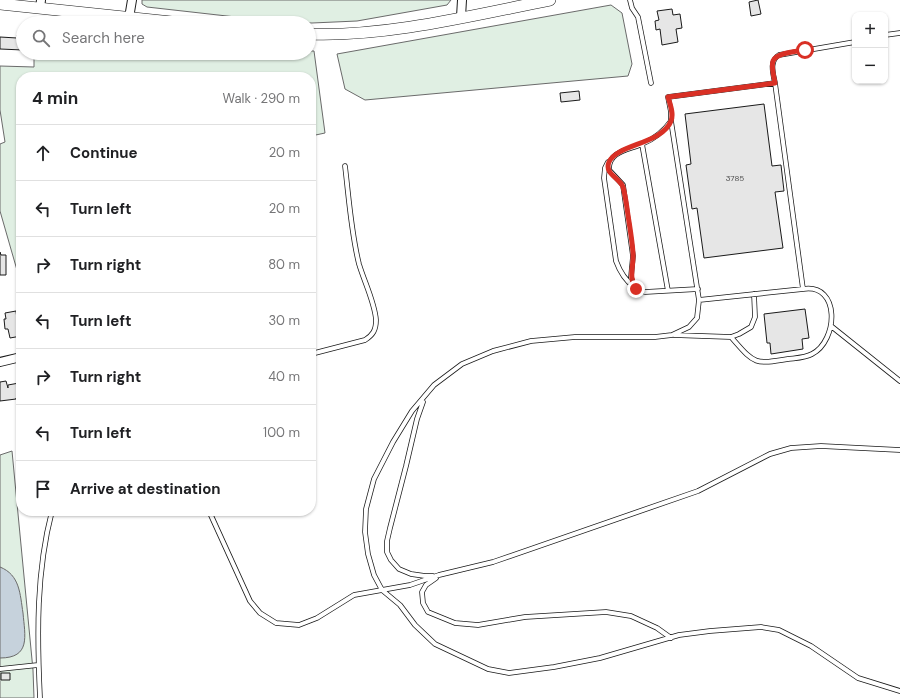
<!DOCTYPE html>
<meta charset="utf-8">
<style>
:root{--surface:#fff;--page:#f6f6f6;--text:#202124;--muted:#757577;--line:#e0e0e0}
body{margin:0;font-family:"DM Sans",sans-serif;background:var(--page);color:var(--text)}
.controls{position:absolute;right:12px;top:12px;display:grid;overflow:hidden;border-radius:8px;box-shadow:0 1px 3px #0004}
.controls button{width:36px;height:36px;display:grid;place-items:center;padding:0;border:0;border-bottom:1px solid var(--line);background:var(--surface);color:var(--text);font:20px sans-serif}
.stop{position:absolute;width:12px;height:12px;margin:-9px;border:3px solid #d93025;border-radius:50%;background:#fff}
.stop.end{background:#d93025;border-color:#fff;box-shadow:0 1px 4px #0008}
.list{margin:0;padding:0;list-style:none}
h2{display:flex;justify-content:space-between;align-items:center;height:52px;margin:0;padding:0 16px;font-size:17px}
h2 small{font-size:13px;font-weight:400;color:var(--muted)}
.list li{display:grid;grid-template-columns:26px 1fr auto;gap:12px;align-items:center;box-sizing:border-box;height:56px;padding:0 16px;border-top:1px solid var(--line)}
.list b{display:block;font-size:15px;white-space:nowrap}
.list em{font-size:13px;font-style:normal;color:var(--muted)}
.icon{flex:none;width:22px;height:22px;fill:none;stroke:currentColor;stroke-width:2;stroke-linecap:round;stroke-linejoin:round}
.map{position:relative;flex:none;width:900px;height:698px;overflow:hidden}
.search{position:absolute;background:var(--surface);box-shadow:0 1px 3px #0004;left:16px;top:16px;width:300px;height:44px;display:flex;align-items:center;gap:10px;box-sizing:border-box;padding:0 14px;border-radius:22px;color:var(--muted);font-size:15px}
.panel{position:absolute;background:var(--surface);box-shadow:0 1px 3px #0004;left:16px;top:72px;width:300px;height:444px;border-radius:16px}
.map>svg:first-child{display:block}
</style>
<div class="map">
<svg width="900" height="698" viewBox="0 0 900 698">
<rect width="100%" height="100%" fill="#fff"/>
<path fill="#e0efe3" stroke="#6a6a6a" d="M142,0H451L447,5L357,21L312,23L280,22L147,7L142,4Z
M611,5L622,13L632,64L628,76L365,100L345,89L337,54Z
M309,51H314L325,133L311,136V77H21V284L0,211V144L5,142L0,110V66L34,67V53H309Z
M12,451L33,670L34,698H0V455Z"/>
<path fill="#c6d2dc" stroke="#6a6a6a" d="M0,567C20,575 20,594 23,613C25,636 31,658 0,658Z"/>
<path fill="#e6e6e6" stroke="#1a1a1a" d="M758,0L761,14L751,16L749,2Z
M672,9L673,15L680,14L682,28L676,29L678,42L662,45L660,29L656,30L655,21L659,20L657,11Z
M17,35H23V50L0,49V37L17,38Z
M579,91L580,100L561,102L560,93Z
M764,104L772,166L781,165L784,191L775,192L783,248L704,258L697,208L692,209L686,165L691,164L685,114Z
M0,252L1,255H6V275H0Z
M805,309L809,338L802,339L803,349L771,354L770,343H767L764,314Z
M16,311L17,319L20,318L19,312H21V336L10,338L8,329H5L4,319H6L5,313Z
M6,381L8,388V385L19,383L21,396L16,398V399L0,401V382Z
M1,673H10V680H1Z"/>
<g fill="none" stroke-linecap="round" stroke-linejoin="round">
<g stroke="#1a1a1a" stroke-width="5.5">
<path id="lane" d="M630,0L632,8L638,17L651,83
M885,35L900,33
M775,83C773,73 769,61 779,55L855,42
M671,121C664,131 654,139 642,144C629,150 608,151 609,170L623,185L633,256L631,277L633,284L636,289L645,292L698,289
M642,144L668,291
M608,162L605,168L604,178L616,261C620,272 625,280 634,287
M699,300L803,289L775,83L668,97L671,112V121L699,300L697,318L689,327L672,335L655,337H575L531,341L493,351L462,364L434,385L412,411L393,442L374,479L366,509L365,532L368,554L374,575L382,590L400,605L415,625L435,644L488,669L509,673L554,667L600,658L679,635L710,631L761,627L779,630L811,646L858,678L900,691
M831,326L900,381
M674,335L731,337L739,334L751,327L755,317L754,294
M731,337C754,363 753,365 788,359C795,358 805,358 812,354C838,341 841,283 803,289
M311,354L365,340C373,335 376,330 376,320C375,303 364,281 359,264C351,232 349,199 345,166
M423,402L417,419L406,466L390,528L387,541V552L391,560L399,569L411,574L425,576H433
M209,511L250,601L260,613L276,623L299,625L317,618L354,595L410,585L439,575L493,562L698,491L770,454L791,448L821,446L900,450
M436,578L426,585L422,592L423,603L428,612L455,623L478,625L525,617L606,612L631,616L657,628L671,638
M0,669L38,665
M40,698C37,635 36,572 52,511"/>
</g>
<g stroke="#1a1a1a" stroke-width="10">
<path id="street" d="M40,8L41,0
M461,17L462,0
M129,18L132,0
M0,362L21,357"/>
</g>
<g stroke="#1a1a1a" stroke-width="12">
<path id="secondary" d="M0,4L181,23
M309,34C387,37 474,15 550,0"/>
</g>
<use href="#lane" stroke="#fff" stroke-width="4"/>
<use href="#street" stroke="#fff" stroke-width="8"/>
<use href="#secondary" stroke="#fff" stroke-width="11"/>
</g>
<g fill="none" stroke-linecap="round" stroke-linejoin="round">
<path stroke="#d93025" stroke-width="5" d="M636,289C628,277 634,266 633,253C632,238 629,223 627,208C626,201 625,194 623,187C620,178 604,174 609,162C617,144 662,144 671,121C674,114 670,104 668,97L775,83C774,77 771,67 773,61C776,53 797,51 805,50"/>
</g>
<g text-anchor="middle" dominant-baseline="central" stroke-width="3" stroke-linejoin="round" paint-order="stroke">
<g font-size="8" fill="#4d4d4d">
<text x="735" y="178">3785</text>
</g>
</g>
</svg>
<div class="controls">
<button>+</button>
<button>−</button>
</div>
<div class="stop" style="left:805px;top:50px"></div>
<div class="stop end" style="left:636px;top:289px"></div>
<div class="search"><svg class="icon" aria-label="search" viewBox="0 0 24 24"><circle cx="10" cy="10" r="6"/><path d="M15 15l6 6"/></svg>Search here</div>
<section class="panel">
<h2>4 min<small>Walk · 290 m</small></h2>
<ul class="list">
<li><svg class="icon" aria-label="ahead" viewBox="0 0 24 24"><path d="M12 20V5M6 11l6-6 6 6"/></svg><div><b>Continue</b></div><em>20 m</em></li>
<li><svg class="icon" aria-label="left" viewBox="0 0 24 24"><path d="M17 20v-9H6M10 6l-5 5 5 5"/></svg><div><b>Turn left</b></div><em>20 m</em></li>
<li><svg class="icon" aria-label="right" viewBox="0 0 24 24"><path d="M7 20v-9h11M14 6l5 5-5 5"/></svg><div><b>Turn right</b></div><em>80 m</em></li>
<li><svg class="icon" aria-label="left" viewBox="0 0 24 24"><path d="M17 20v-9H6M10 6l-5 5 5 5"/></svg><div><b>Turn left</b></div><em>30 m</em></li>
<li><svg class="icon" aria-label="right" viewBox="0 0 24 24"><path d="M7 20v-9h11M14 6l5 5-5 5"/></svg><div><b>Turn right</b></div><em>40 m</em></li>
<li><svg class="icon" aria-label="left" viewBox="0 0 24 24"><path d="M17 20v-9H6M10 6l-5 5 5 5"/></svg><div><b>Turn left</b></div><em>100 m</em></li>
<li><svg class="icon" aria-label="arrive" viewBox="0 0 24 24"><path d="M6 21V4h12l-3 4 3 4H6"/></svg><div><b>Arrive at destination</b></div></li>
</ul>
</section>
</div>
